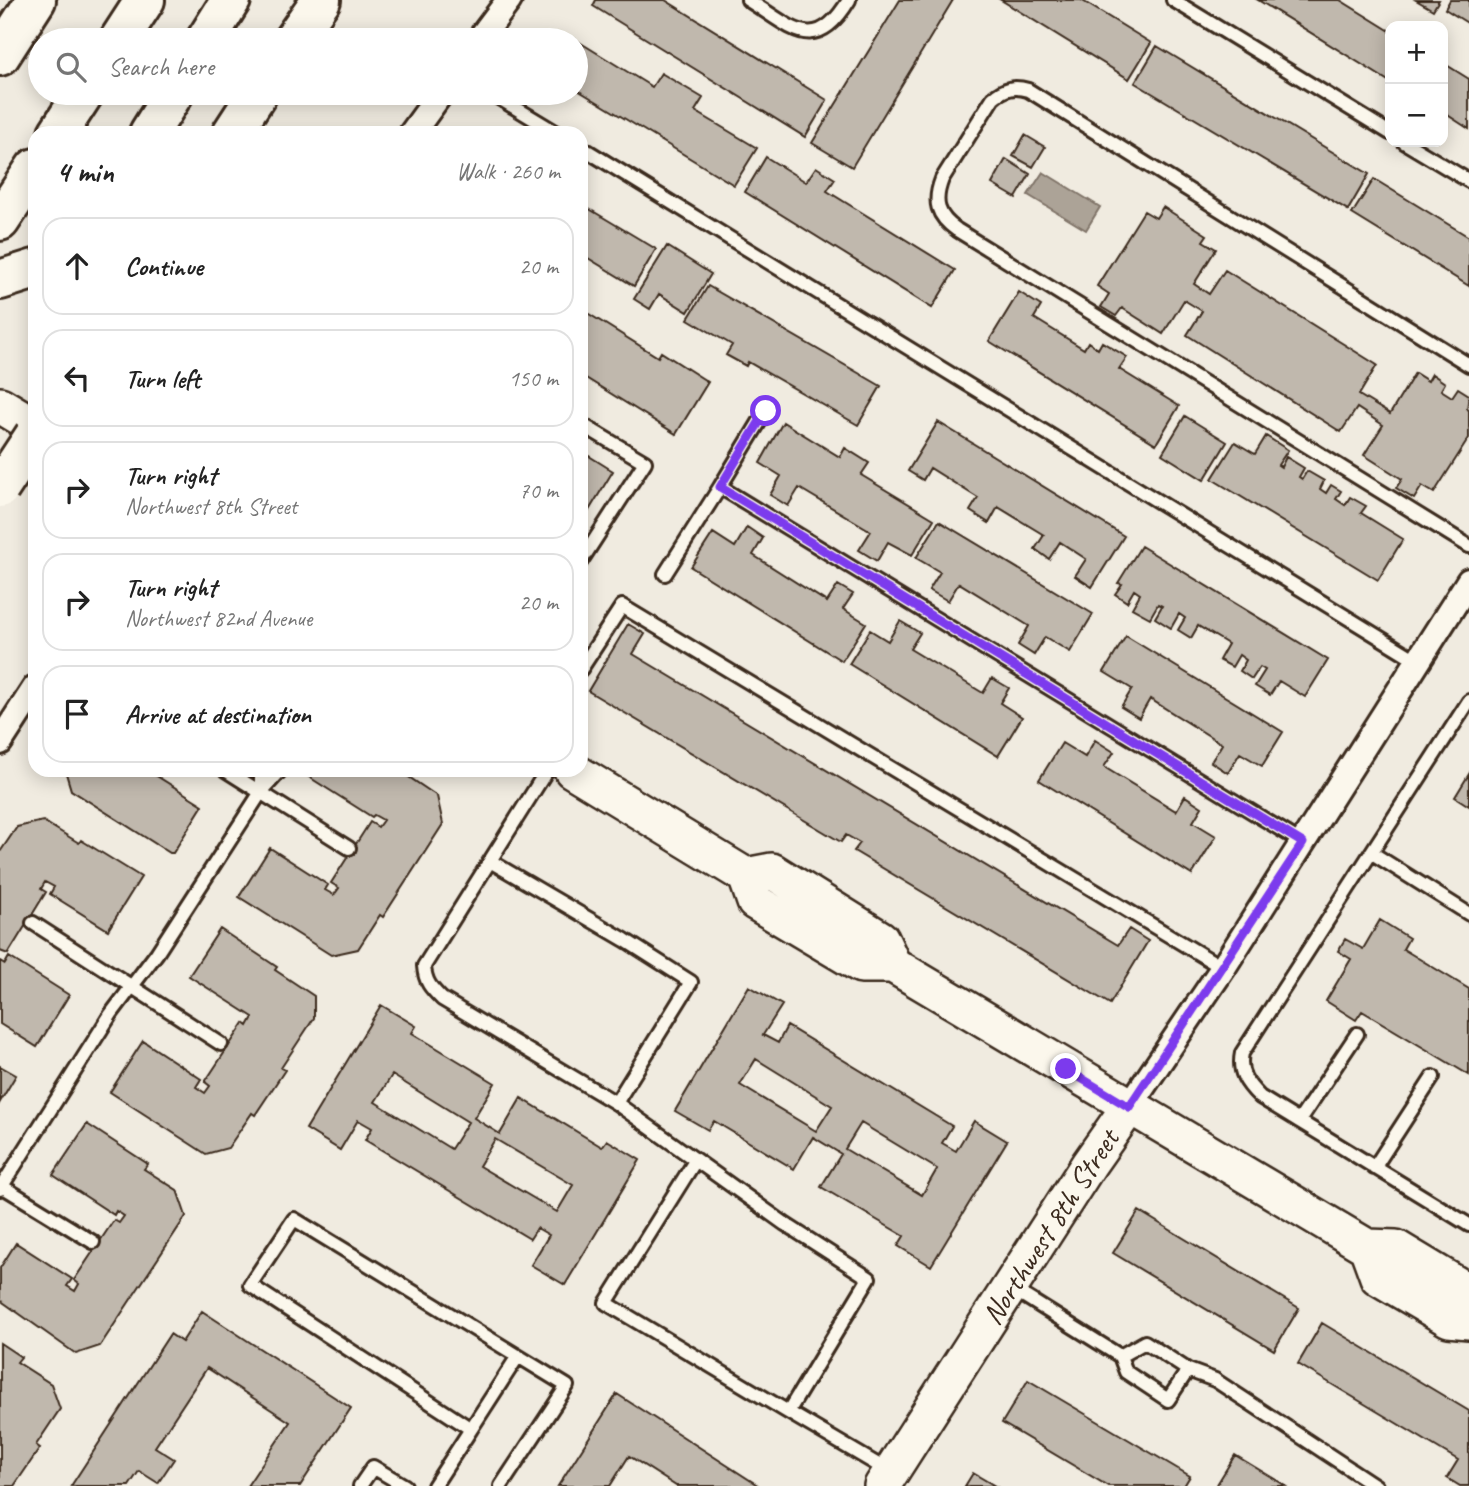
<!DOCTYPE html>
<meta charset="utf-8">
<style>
:root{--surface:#fff;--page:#f6f6f6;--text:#222;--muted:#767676;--line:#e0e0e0}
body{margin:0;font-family:Caveat,sans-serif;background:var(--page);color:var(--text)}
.controls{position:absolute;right:21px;top:21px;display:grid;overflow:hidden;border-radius:14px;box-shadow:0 4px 18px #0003}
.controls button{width:63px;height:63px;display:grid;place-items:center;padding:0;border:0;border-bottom:2px solid var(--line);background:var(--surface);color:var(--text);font:35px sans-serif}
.stop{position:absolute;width:21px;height:21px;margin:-16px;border:5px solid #7c3aed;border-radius:50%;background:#fff}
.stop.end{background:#7c3aed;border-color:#fff;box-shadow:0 2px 7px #0008}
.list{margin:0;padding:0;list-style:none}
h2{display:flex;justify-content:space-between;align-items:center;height:91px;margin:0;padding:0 28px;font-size:30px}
h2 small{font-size:23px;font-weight:400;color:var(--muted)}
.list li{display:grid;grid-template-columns:46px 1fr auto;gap:21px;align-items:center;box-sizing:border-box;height:98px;margin:0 14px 14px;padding:0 14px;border:2px solid var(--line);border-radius:21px}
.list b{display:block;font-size:26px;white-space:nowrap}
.list p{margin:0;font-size:23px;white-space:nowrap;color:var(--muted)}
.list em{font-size:23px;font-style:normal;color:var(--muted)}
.icon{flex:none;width:38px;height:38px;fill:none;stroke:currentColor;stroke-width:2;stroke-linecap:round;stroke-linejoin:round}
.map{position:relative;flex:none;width:1469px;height:1486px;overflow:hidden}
.search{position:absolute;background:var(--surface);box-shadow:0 4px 18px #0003;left:28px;top:28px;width:560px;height:77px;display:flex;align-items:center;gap:18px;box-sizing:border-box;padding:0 24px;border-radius:38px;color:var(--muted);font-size:26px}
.panel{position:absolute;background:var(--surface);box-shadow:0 4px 18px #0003;left:28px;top:126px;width:560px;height:651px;border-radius:21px}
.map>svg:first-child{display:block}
</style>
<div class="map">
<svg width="1469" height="1486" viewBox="0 0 1469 1486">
<rect width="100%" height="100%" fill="#f0ebe0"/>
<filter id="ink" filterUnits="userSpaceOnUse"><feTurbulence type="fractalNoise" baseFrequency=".0143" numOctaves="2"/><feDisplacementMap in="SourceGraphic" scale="14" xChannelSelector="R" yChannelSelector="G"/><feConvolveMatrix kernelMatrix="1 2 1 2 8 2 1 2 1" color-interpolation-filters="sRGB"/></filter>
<g filter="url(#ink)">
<path fill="#aca397" stroke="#7f7367" stroke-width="2" d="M1043,172L1100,207L1086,230L1028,195Z"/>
<path fill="#c0b8ad" stroke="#3b2a1e" stroke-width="2" fill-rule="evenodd" d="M596,0H665L827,100L805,137L593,6Z
M900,0H953L852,167L812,143Z
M1001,0H1081L1151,43L1129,79Z
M1258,0H1340L1390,31V82Z
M1416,0H1439L1433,10Z
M1450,0H1469V24L1445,9Z
M576,40L652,87L661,73L703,98L695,111L757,148L734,185L576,89Z
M1157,46L1369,174L1348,210L1135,83Z
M1445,64L1469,79V129L1443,112Z
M1025,135L1045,147L1033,167L1013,156Z
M766,157L806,182L816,167L835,179L827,191L955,270L932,308L745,192Z
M1006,159L1030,174L1016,198L992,184Z
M1374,179L1469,237V286L1352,214Z
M581,204L656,249L634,286L583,255L581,258Z
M1163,207L1207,235L1203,241L1216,249L1194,284L1209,294L1225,270L1377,365L1359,395L1390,414L1415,373L1428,381L1432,374L1445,383L1441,390L1452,397L1458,388L1469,395L1467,409L1469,410V438L1434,493L1422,486L1414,499L1396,488L1402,479L1364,455L1383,425L1357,408L1341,432L1187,335L1202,311L1184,300L1163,334L1122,308L1116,316L1101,307L1109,294L1097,286L1144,211L1156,218Z
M667,246L711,274L688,312L659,294L650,309L634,299Z
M708,286L881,386L858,425L748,362L746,366L726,355L732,345L688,319Z
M1019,292L1041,306L1034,318L1084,349L1088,342L1098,349L1102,342L1127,357L1119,369L1179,406L1156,444L989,341Z
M581,309L658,357L661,352L708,382L676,434L581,375Z
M1185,416L1227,442L1204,480L1162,454Z
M783,422L840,457L845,448L869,463L861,475L934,519L912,555L888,542L877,561L859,550L871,531L799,488L788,506L770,495L781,476L760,463Z
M938,422L1124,536L1092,587L1075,576L1086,559L1060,542L1049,559L1035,549L1044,535L998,507L989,523L970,511L978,498L930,468L923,480L908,471Z
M1266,436L1288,450L1278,465L1281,467L1286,457L1304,468L1299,477L1302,479L1307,471L1324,481L1320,489L1326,493L1331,485L1341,491L1336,499L1345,505L1350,497L1366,506L1361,513L1403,539L1378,580L1212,479L1235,442L1255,454Z
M581,451L613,471L585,517L581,515Z
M939,521L1093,614L1070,652L1045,637L1034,655L1018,645L1029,626L959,583L948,601L929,590L940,572L916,558Z
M747,527L763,538L753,555L827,602L838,585L853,594L843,609L866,623L842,661L691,567L713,533L735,547Z
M1141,546L1328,660L1305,697L1279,681L1270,695L1255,686L1265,670L1260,667L1252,679L1240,671L1246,660L1239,655L1232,667L1219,660L1228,644L1198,626L1191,638L1178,630L1185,618L1179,614L1171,628L1155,618L1162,606L1158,604L1150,618L1132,608L1140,594L1134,590L1127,602L1115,594L1122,584L1118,583Z
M900,621L920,633L910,649L983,693L992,678L1009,688L1000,703L1022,717L998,756L849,664L870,630L888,641Z
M628,624L645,634L633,654L1118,945L1129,929L1148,941L1110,1004L854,851L860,843L846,835L841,842L588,691Z
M1126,636L1283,732L1262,766L1240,753L1228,773L1211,762L1222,744L1150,699L1139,718L1121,707L1132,689L1104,672Z
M1095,740L1114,752L1104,767L1176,811L1185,796L1202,807L1193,822L1216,836L1192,875L1039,780L1062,743L1085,757Z
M65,770H147L203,805L173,853H170L71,790Z
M302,770H404L403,773L437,796L443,824L383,917L380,915L358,949L331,955L239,897L270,848L328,885L325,890L334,895L339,888L331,883L370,822L378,827L383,820L374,815L372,817L301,772Z
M1469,774V806L1455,797Z
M43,821L79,843L81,840L141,877L108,930L50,894L54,887L45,882L41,889L46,892L8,954L0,951V852L17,827Z
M1380,920L1409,938L1403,949L1469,989V1075L1362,1011L1356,1020L1326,1001L1351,959L1338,951L1345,939L1363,949Z
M220,929L277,967L275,970L314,996V1018L281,1068L285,1070L255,1115L252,1113L228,1148L206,1154L110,1092L143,1041L201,1079L196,1087L205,1093L210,1086L205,1082L244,1023L248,1026L253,1017L189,976Z
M9,957L69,995L37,1047L0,1024V961L5,964Z
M749,986L782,1005L763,1035L778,1043L787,1026L952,1126L942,1143L956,1151L974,1121L1007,1141L931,1266L898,1246L904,1236L821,1187L841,1154L813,1137L794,1169L714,1121L708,1130L675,1111ZM756,1059L832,1106L816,1131L740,1085ZM861,1123L937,1169L922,1195L845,1149Z
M381,1005L416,1026L412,1033L495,1083L474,1118L500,1134L521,1098L602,1147L607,1140L640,1160L565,1285L531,1265L549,1235L537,1228L530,1239L365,1140L372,1128L358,1120L340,1150L306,1129ZM392,1075L468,1122L451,1149L375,1102ZM495,1139L573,1185L557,1212L479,1166Z
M0,1066L16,1075L0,1102Z
M87,1124L148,1164L144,1169L177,1190L186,1216L100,1346L76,1354L0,1300V1268L16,1243L72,1279L67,1286L75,1291L79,1284L74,1280L114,1220L119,1223L124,1216L116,1211L114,1215L53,1175Z
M1139,1211L1299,1308L1274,1350L1113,1253Z
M202,1311L351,1408L300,1486H247L290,1422L207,1368L155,1447L174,1459L158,1483L139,1471L129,1486H71L170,1334L182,1342Z
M1322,1323L1469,1411V1486H1460L1447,1478L1458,1460L1298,1364Z
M0,1343L21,1357L17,1362L51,1384L60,1409L36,1445L40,1448L14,1486H0Z
M1028,1380L1190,1476L1184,1486H1108L1002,1423Z
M617,1394L759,1486H676L629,1456L610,1486H558Z
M1235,1455L1286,1486H1216Z
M973,1473L995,1486H965Z"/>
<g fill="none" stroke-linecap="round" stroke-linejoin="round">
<g stroke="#3b2a1e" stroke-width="18">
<path id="lane" d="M748,0C792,27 815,57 849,0
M1173,0L1390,133
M491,93L557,133
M1404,142L1469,181
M581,147L1418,661
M1469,365L1028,90C1014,86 1005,88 993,98L942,179C933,202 937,216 957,230L1469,546
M581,424L645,462L581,561
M720,487L766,411
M665,574L720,487L1303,843
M581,669L622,606L1223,968
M1469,701L1242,1053C1238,1072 1246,1083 1260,1097L1469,1225
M225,770L349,848
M547,770L424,966C425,982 431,988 442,999L616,1103L785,1224L869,1278L788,1412L890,1472
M261,792V770
M1372,853L1469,914
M490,861L625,940L691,982L616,1103
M33,923L221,1044
M1299,1121L1357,1034
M695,1161L606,1303L788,1412
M1374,1168L1433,1077
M0,1185L93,1242
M0,1189L111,1014L157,953L261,792L281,770
M1013,1289L1120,1356
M1188,1370L1168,1400L1126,1372L1120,1356L1145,1342L1188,1370L1215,1380L1376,1486
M471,1429L518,1356
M360,1486L373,1467L405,1486
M434,1486L471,1429L250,1285L294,1219L567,1386L501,1486"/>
</g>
<g stroke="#3b2a1e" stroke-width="30">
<path id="street" d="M479,40L509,0
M412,133L441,93
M0,742L35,688
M1129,1107L1223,968L1469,581"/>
</g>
<g stroke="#3b2a1e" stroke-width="40">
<path id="secondary" d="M0,405L35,426
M572,770L746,876
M893,965L881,939L772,871L746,876L755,902L861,965H893L1367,1247
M1469,1296L1464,1289L1396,1248L1367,1247L1378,1277L1449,1319L1469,1321
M882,1486L1089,1164L1129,1107"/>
</g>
<g stroke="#3b2a1e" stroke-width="44">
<path id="highway" d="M119,40L145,0
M206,40L231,0
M293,40L321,0
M0,56L36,0
M58,133L84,93
M149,133L174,93
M232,133L258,93
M0,221L35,168
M0,280L35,269"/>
</g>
<use href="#lane" stroke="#fbf7ec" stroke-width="12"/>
<use href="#street" stroke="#fbf7ec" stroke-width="24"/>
<use href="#secondary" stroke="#fbf7ec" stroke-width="35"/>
<use href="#highway" stroke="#fbf7ec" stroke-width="38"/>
<g stroke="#3b2a1e" stroke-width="44" stroke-linecap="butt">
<path id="highway-bridge" d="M0,488L35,435"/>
</g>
<use href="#highway-bridge" stroke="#fbf7ec" stroke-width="38"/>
</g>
</g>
<g fill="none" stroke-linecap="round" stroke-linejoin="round" filter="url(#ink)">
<path stroke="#7c3aed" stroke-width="9" d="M766,411L720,487L1303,843L1129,1107L1066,1069"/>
</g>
<g text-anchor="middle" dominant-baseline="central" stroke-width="6" stroke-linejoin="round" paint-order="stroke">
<g font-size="30" fill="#3b2a1e" stroke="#fbf7ec">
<text transform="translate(1050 1227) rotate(-57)">Northwest 8th Street</text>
</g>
</g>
</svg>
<div class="controls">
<button>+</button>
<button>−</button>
</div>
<div class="stop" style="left:766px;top:411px"></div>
<div class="stop end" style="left:1066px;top:1069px"></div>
<div class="search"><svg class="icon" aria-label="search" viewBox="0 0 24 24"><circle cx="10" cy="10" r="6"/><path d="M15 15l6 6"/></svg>Search here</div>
<section class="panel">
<h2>4 min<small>Walk · 260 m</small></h2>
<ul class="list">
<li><svg class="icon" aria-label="ahead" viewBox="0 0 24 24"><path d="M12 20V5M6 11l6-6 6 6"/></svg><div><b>Continue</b></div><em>20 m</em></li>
<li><svg class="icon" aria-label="left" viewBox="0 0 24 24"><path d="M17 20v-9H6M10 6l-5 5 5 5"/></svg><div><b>Turn left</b></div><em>150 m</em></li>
<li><svg class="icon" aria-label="right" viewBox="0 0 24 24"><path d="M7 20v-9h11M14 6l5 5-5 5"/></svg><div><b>Turn right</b><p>Northwest 8th Street</p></div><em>70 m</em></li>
<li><svg class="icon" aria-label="right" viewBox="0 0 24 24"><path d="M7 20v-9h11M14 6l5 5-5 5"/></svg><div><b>Turn right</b><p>Northwest 82nd Avenue</p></div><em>20 m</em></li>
<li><svg class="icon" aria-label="arrive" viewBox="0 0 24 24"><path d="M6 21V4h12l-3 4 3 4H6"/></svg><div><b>Arrive at destination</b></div></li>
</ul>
</section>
</div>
